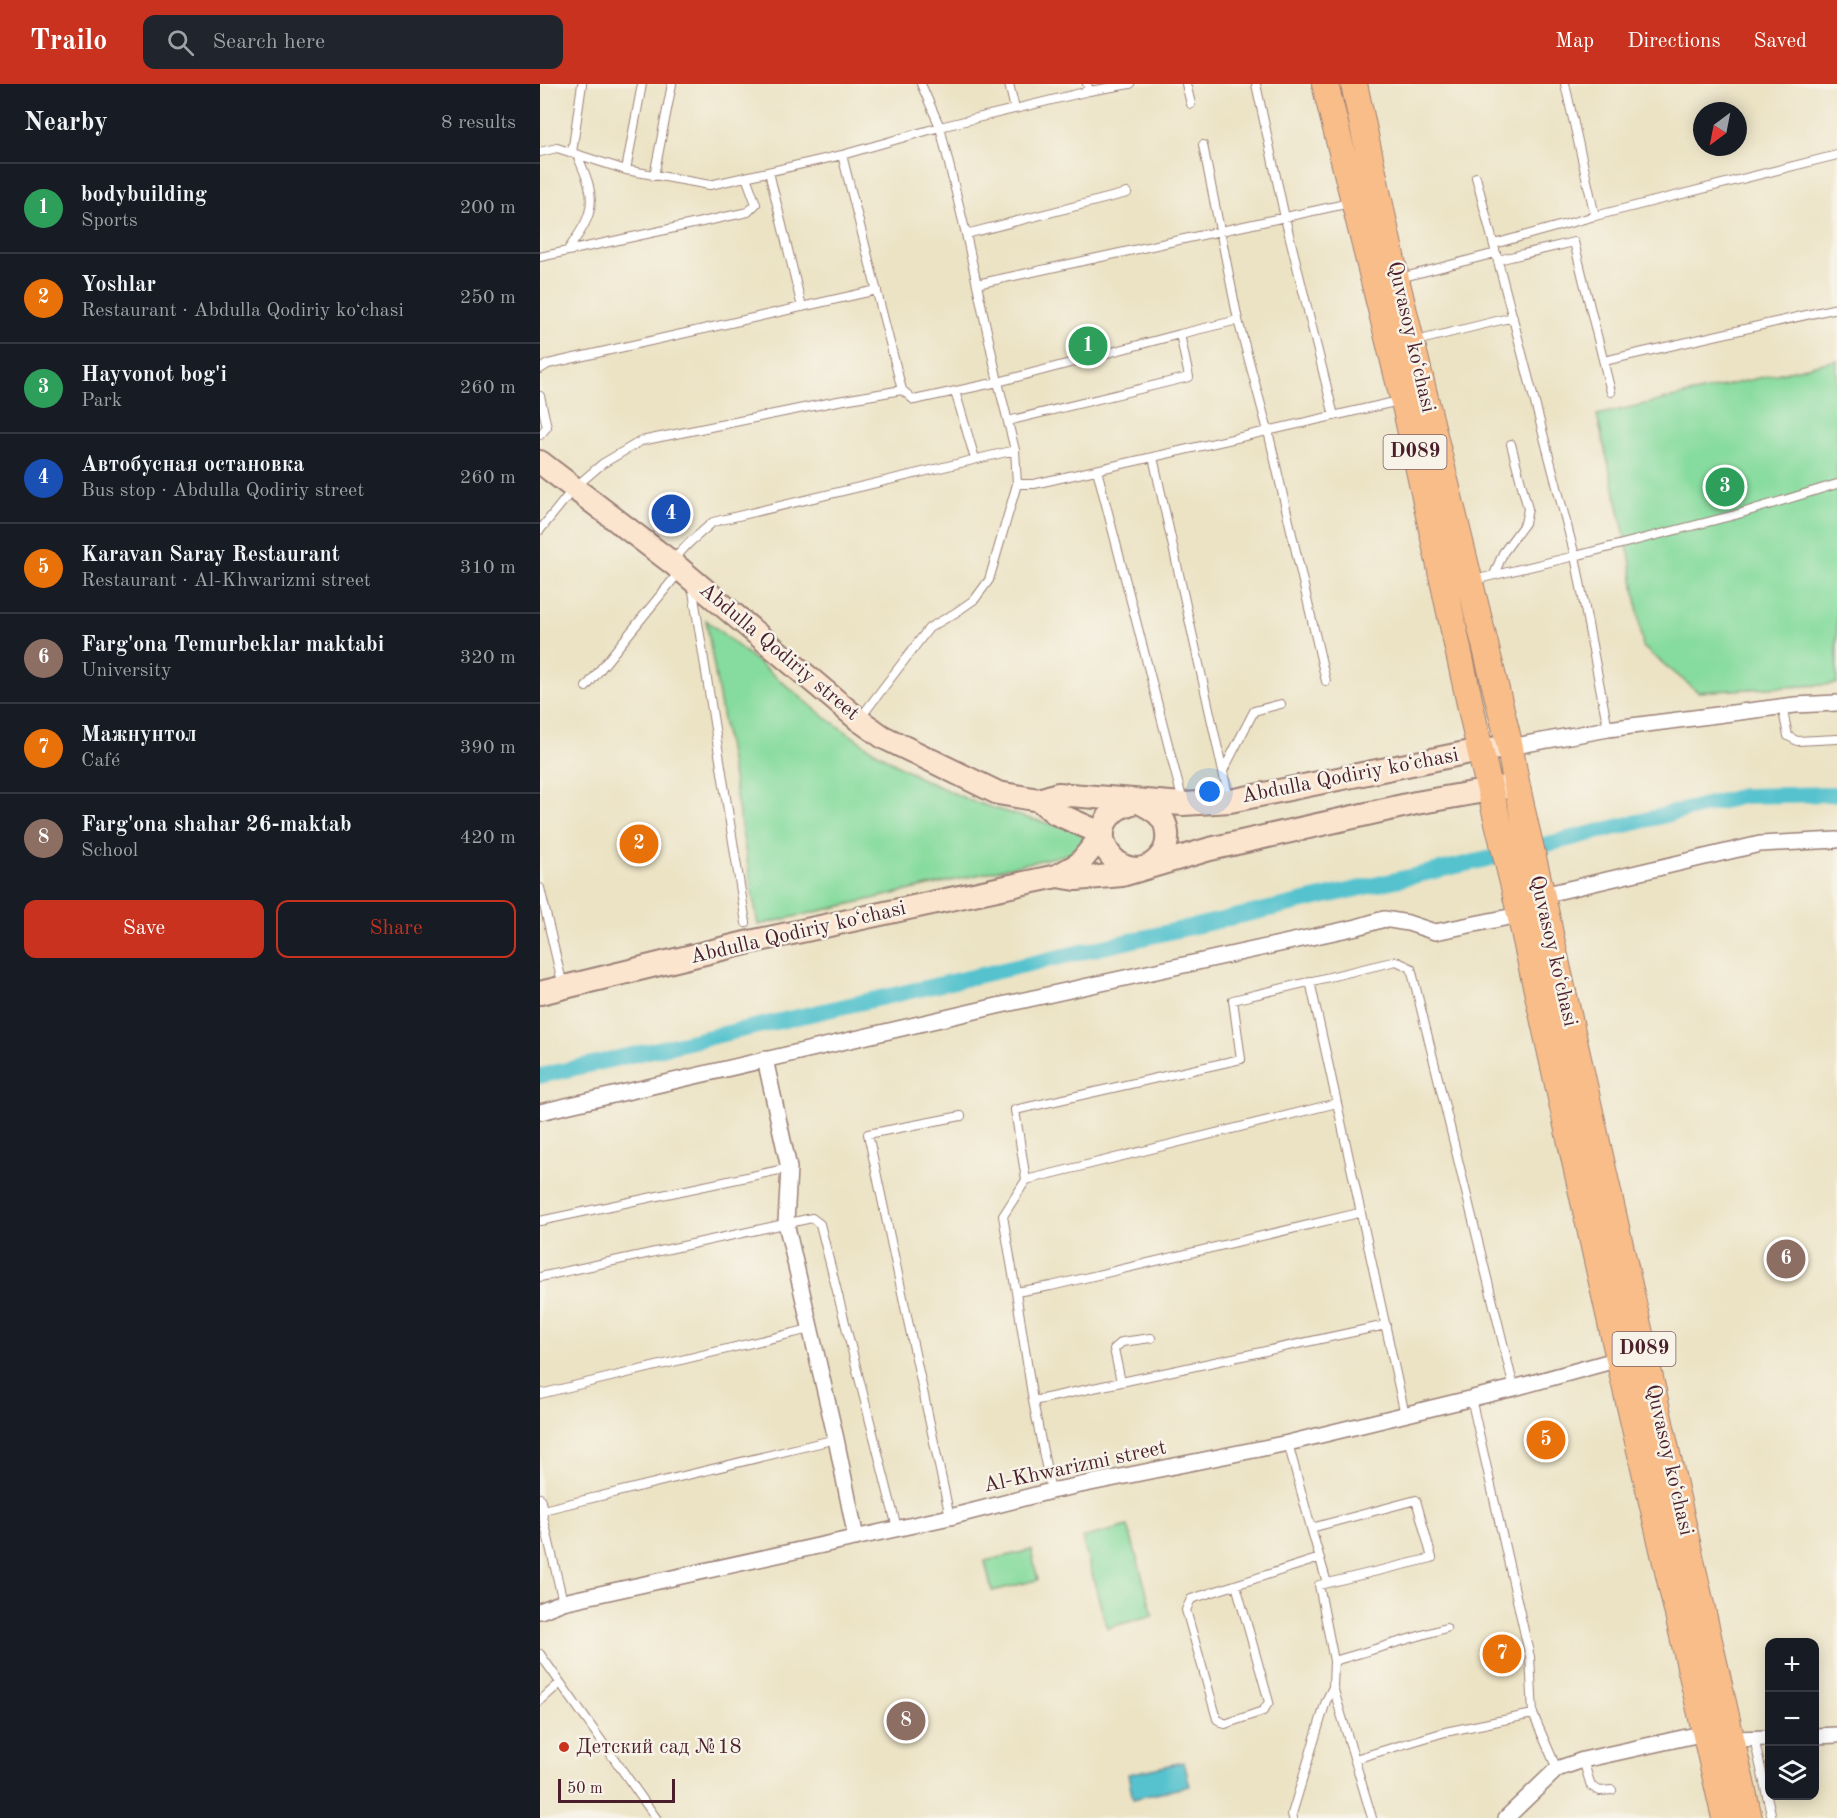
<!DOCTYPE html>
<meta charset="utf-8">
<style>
:root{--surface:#171b24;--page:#20242c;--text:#f1f3f6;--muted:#9ea1a6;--line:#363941;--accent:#c8321e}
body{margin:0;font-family:"Old Standard TT",serif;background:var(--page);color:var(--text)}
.controls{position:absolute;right:18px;bottom:18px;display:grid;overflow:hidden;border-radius:12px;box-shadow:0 3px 15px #0003}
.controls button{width:54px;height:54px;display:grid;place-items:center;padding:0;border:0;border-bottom:2px solid var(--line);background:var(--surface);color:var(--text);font:30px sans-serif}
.compass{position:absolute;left:1153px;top:18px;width:54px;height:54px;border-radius:50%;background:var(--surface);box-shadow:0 3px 15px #0003;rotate:212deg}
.scale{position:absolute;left:18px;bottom:15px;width:117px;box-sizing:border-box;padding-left:6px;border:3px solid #4a1f2b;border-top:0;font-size:16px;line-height:21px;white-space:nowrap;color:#4a1f2b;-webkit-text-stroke:4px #f7f3e8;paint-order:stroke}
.you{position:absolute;left:670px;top:708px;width:21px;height:21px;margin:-15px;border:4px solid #fff;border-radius:50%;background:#1a73e8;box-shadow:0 0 0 9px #1a73e833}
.badge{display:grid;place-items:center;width:39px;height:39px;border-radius:50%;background:var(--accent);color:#fff;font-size:20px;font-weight:700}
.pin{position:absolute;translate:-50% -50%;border:3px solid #fff;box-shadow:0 2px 6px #0006}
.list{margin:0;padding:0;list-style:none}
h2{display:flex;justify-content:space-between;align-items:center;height:78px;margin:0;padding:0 24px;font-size:26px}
h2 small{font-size:20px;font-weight:400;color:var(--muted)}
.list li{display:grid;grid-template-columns:39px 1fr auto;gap:18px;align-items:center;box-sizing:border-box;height:90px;padding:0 24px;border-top:2px solid var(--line)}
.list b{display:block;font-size:22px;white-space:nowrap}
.list p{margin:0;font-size:20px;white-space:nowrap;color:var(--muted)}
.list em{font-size:20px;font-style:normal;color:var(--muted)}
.actions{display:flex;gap:12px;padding:18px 24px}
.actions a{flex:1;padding:14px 0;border:2px solid var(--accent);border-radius:12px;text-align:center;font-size:21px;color:var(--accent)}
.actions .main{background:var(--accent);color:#fff}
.icon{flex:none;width:33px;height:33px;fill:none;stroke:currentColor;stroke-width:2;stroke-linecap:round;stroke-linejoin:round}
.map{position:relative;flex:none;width:1297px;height:1734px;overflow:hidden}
header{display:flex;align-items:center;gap:36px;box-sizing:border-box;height:84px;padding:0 30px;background:var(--accent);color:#fff}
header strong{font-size:28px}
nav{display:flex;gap:33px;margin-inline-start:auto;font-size:21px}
.search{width:420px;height:54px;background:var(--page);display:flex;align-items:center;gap:15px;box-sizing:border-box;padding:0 21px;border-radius:12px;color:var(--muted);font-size:22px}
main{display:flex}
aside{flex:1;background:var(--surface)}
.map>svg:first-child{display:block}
</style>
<header>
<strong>Trailo</strong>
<div class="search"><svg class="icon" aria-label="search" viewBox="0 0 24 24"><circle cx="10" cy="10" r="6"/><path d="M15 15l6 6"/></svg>Search here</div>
<nav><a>Map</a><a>Directions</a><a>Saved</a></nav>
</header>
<main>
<aside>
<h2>Nearby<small>8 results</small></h2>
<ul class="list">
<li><span class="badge" style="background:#2e9e5b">1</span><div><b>bodybuilding</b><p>Sports</p></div><em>200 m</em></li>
<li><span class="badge" style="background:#e8710a">2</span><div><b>Yoshlar</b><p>Restaurant · Abdulla Qodiriy koʻchasi</p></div><em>250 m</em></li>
<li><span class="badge" style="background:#2e9e5b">3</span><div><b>Hayvonot bog'i</b><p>Park</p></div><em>260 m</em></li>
<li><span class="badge" style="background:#1a4fb4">4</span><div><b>Автобусная остановка</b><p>Bus stop · Abdulla Qodiriy street</p></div><em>260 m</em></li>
<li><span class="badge" style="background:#e8710a">5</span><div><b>Karavan Saray Restaurant</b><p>Restaurant · Al-Khwarizmi street</p></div><em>310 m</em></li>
<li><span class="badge" style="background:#8d6e63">6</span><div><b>Farg'ona Temurbeklar maktabi</b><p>University</p></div><em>320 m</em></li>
<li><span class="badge" style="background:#e8710a">7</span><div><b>Мажнунтол</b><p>Café</p></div><em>390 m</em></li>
<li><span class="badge" style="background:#8d6e63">8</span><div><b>Farg'ona shahar 26-maktab</b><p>School</p></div><em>420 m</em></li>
</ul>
<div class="actions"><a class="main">Save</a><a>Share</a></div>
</aside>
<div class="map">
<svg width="1297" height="1734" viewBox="0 0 1297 1734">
<rect width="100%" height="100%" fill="#f7f3e8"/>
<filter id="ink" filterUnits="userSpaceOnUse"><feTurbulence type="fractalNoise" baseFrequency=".0167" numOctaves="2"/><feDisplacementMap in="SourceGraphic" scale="12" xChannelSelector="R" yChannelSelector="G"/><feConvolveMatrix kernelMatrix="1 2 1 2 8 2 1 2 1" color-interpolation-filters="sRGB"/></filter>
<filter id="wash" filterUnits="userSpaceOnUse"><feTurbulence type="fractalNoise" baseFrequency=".008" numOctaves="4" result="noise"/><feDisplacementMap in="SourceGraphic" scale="24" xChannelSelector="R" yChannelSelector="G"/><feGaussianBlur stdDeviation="1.35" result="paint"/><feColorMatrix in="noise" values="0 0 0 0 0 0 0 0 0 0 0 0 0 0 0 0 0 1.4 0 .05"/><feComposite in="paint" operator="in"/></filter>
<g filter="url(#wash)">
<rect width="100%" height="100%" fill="#ece3c5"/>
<path fill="#86db9e" stroke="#687d64" stroke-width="1.5" d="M1297,276V600L1158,608L1103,563L1090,474L1057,331Z
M166,536L285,633L334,667L380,694L431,717L483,733L536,746L545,752L546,757L537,768L218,841Z
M588,1442L613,1531L567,1544L542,1454Z
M491,1466L498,1496L452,1507L445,1477Z"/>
<path fill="#55c2ce" stroke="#50707c" stroke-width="1.5" d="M644,1678L650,1702L593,1715L588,1690Z"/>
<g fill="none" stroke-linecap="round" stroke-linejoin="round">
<path stroke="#55c2ce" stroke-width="16" d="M0,992L943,776L1203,712L1297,710"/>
</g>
</g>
<g filter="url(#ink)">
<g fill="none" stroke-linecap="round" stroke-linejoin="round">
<g stroke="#9b8178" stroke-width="10">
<path id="lane" d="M469,0L475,25
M547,0L549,7L590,0
M646,0L651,20
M716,0L745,134L794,332
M1025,0L1055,132
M663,61L698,236
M0,68L17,64L86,86L170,101L302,71L400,43L549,7
M32,69L42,0
M302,71L362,306
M86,86L102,0
M229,88L262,223
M114,92L132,0
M426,150L587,109
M954,160L1055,132L1297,71
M28,166C35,155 46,142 49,129C55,109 45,89 37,71
M0,173L208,128L216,120L206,93
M958,176L1034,158L1071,308
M860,194L956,169
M437,200L810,119
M876,257L973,233
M1064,277L1297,224
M0,285L8,280L337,206
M415,307L435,375
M0,312L7,343L0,351
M468,337L649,293L640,250L698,236L728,347L786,597
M613,373L689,715
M557,386L643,718
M477,400H494L859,317
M0,446L34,404L62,380L101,357L298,317L362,306L374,316L458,298L640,250
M132,477L149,459L173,438L475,366
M954,491L963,469L985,439L988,425L971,360
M934,496L1035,472L936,93
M152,501L206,839
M46,603L140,487
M1242,622L1248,652L1257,657L1297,655
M321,633L389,544L415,529L435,515L449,496L477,400L475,366L458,298L426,150L400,43L381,0
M1068,645L1035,472L1195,431L1297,400
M683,687L714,627L741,620
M0,804L23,902
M770,897L797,1019L486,1096L475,1026L701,975L693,916L856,877L871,884L974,1304
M797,1019L865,1331
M486,1096L463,1132L476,1208L511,1202L819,1129
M0,1137L249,1084
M0,1193L272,1134L280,1140L357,1444
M476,1208L493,1317L846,1241
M581,1298L574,1265L582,1258L611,1254
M0,1310L270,1245
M931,1314L990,1573L993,1630
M493,1317L511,1407
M748,1359L771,1444L876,1416L892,1474L779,1501L794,1577L793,1603L832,1734
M0,1414L3,1426L296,1355
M1,1424L23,1518
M410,1433L328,1050L421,1032
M771,1444L787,1499
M696,1501L729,1618L723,1627L685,1640L677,1635L646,1526L651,1515L780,1474
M0,1570L116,1734
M794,1577L906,1544
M0,1617L20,1599
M1214,1654L1232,1734
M815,1675L905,1648L993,1630L1017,1685
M1043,1676L1051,1702L1060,1707L1072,1706
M753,1734L752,1730L786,1617L793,1603"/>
</g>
<g stroke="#9b8178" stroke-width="18">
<path id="street" d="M970,663L1068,645L1255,621L1297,619
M1003,811L1220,760L1297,756
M225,975L249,1084L246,1139L296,1355L316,1454
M0,1028L457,922L817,843L844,835L868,839L895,848L979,831
M0,1527L23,1518L410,1433L511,1407L748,1359L974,1304L1079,1275
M1274,1652L1297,1651
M1192,1655L1230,1654
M966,1734L1017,1685L1043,1676L1165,1649"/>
</g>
<g stroke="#9b8178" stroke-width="26">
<path id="secondary" d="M0,378L135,481L319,636L343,653L458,709L499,716L518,710L643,720L690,717L940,666L970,663
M597,717C611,724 626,731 627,749C628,758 625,768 619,774C588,808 539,754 576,726C582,722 590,720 597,717Z
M517,792L536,795L582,791L670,765L876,719L967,703
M0,909L210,858L517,792L539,780L563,750L515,729L499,716"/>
</g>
<g stroke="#9b8178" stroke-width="28">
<path id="primary" d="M785,0L866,326L940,666L974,803L1079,1275L1185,1734
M814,0L856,195L970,663C979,726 998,787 1010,850L1209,1734"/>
</g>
<use href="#lane" stroke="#fff" stroke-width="8"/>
<use href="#street" stroke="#fff" stroke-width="15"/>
<use href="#secondary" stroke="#fce5cf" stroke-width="22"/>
<use href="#primary" stroke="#f8bd88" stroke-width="26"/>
</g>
</g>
<circle fill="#c8321e" stroke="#f7f3e8" stroke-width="2" cx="24" cy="1663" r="6"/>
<g text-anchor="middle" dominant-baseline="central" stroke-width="5" stroke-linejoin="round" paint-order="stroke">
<g fill="#f7f3e8" stroke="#7e5f64" stroke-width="1.5">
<rect x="843.5" y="351" width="63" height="34" rx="4.5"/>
<rect x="1072.5" y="1248" width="63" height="34" rx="4.5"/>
</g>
<g font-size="20" font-weight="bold" fill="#4a1f2b">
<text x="875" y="368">D089</text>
<text x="1104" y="1265">D089</text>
</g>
<g font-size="21" fill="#4a1f2b" stroke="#f7f3e8">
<text transform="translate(871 253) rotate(77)">Quvasoy koʻchasi</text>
<text transform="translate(239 568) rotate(40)">Abdulla Qodiriy street</text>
<text transform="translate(810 692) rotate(-11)">Abdulla Qodiriy koʻchasi</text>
<text transform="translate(258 849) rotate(-13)">Abdulla Qodiriy koʻchasi</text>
<text transform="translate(1013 867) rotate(77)">Quvasoy koʻchasi</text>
<text transform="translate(1129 1376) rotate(77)">Quvasoy koʻchasi</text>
<text transform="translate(535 1383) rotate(-12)">Al-Khwarizmi street</text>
</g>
<g font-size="21" fill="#4a1f2b" stroke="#f7f3e8" text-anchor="start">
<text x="36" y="1663">Детский сад №18</text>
</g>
</g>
</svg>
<div class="controls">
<button>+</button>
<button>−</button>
<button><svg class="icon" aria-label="layers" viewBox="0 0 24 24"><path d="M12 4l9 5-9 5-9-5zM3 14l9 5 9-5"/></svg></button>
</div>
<svg class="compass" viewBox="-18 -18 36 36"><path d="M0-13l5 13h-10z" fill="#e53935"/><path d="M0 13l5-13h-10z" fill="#9ea1a6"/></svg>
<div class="scale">50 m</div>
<div class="you"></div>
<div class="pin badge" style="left:548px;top:262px;background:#2e9e5b">1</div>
<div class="pin badge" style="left:99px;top:760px;background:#e8710a">2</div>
<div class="pin badge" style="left:1185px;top:403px;background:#2e9e5b">3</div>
<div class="pin badge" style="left:131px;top:430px;background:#1a4fb4">4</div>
<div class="pin badge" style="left:1006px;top:1356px;background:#e8710a">5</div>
<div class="pin badge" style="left:1246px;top:1175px;background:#8d6e63">6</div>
<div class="pin badge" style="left:962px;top:1570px;background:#e8710a">7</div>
<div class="pin badge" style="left:366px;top:1637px;background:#8d6e63">8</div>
</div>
</main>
